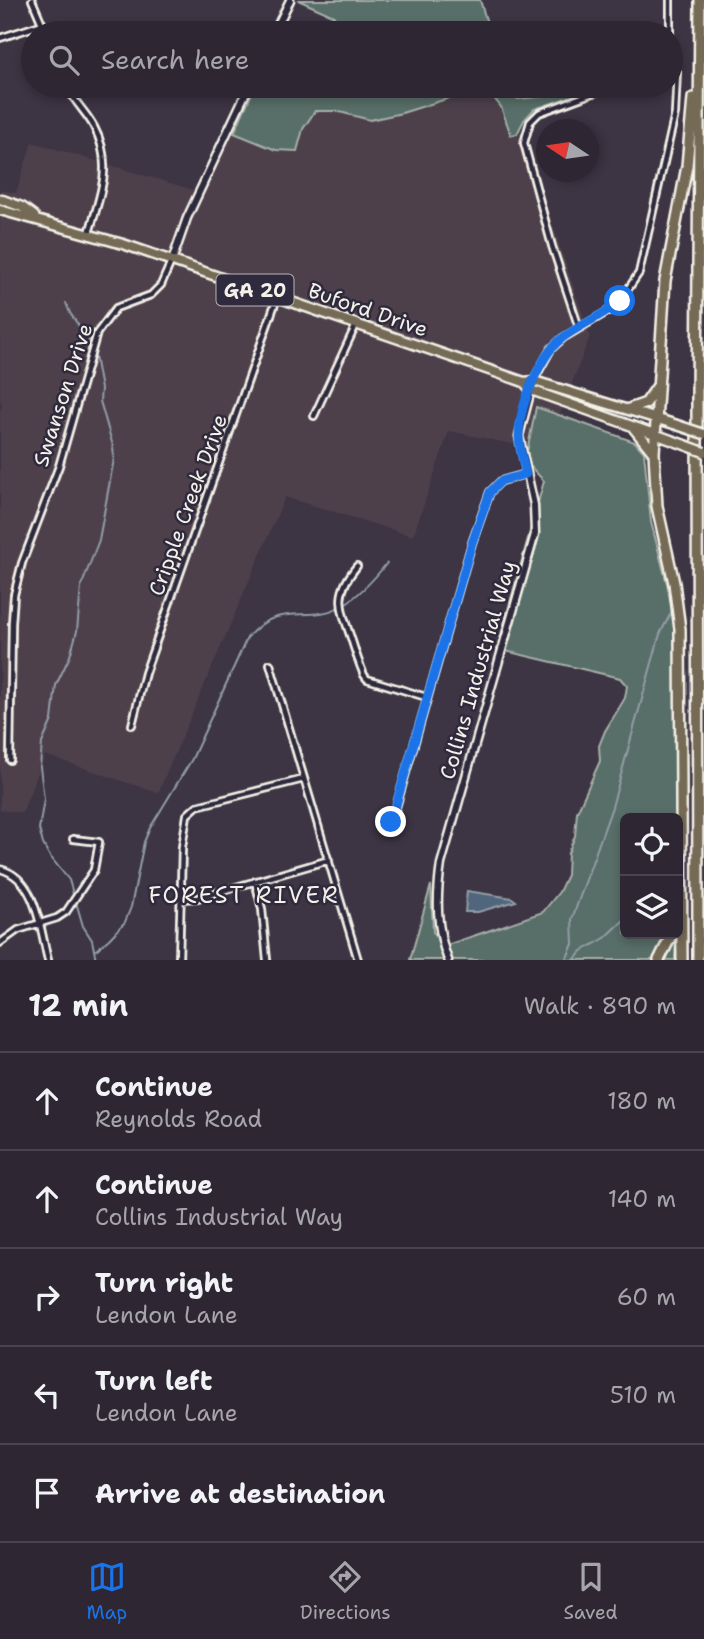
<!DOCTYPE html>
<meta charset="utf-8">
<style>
:root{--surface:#2e2733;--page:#362f3b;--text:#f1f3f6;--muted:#a7a5ac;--line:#49444e;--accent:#1a73e8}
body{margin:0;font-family:"Shantell Sans",sans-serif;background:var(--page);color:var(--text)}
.controls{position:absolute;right:21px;bottom:21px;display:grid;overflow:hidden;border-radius:10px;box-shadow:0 4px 10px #0003}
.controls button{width:63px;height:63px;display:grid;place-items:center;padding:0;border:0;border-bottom:2px solid var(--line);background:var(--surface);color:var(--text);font:35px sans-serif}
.compass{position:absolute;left:536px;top:119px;width:63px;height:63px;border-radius:50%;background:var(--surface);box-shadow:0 4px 10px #0003;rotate:283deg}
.stop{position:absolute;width:21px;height:21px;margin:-16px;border:5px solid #1a73e8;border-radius:50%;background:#fff}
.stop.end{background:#1a73e8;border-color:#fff;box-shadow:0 2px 7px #0008}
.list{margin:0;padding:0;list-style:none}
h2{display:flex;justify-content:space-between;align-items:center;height:91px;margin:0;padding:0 28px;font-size:30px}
h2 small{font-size:23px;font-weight:400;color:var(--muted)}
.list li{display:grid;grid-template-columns:46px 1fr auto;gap:21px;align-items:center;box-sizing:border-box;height:98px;padding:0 28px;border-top:2px solid var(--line)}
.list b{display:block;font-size:26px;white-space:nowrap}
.list p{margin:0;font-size:23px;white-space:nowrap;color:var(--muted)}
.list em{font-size:23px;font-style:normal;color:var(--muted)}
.icon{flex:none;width:38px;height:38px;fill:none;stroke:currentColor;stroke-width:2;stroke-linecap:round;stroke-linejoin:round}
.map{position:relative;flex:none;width:704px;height:960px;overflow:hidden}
.search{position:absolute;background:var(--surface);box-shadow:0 4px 10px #0003;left:21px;right:21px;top:21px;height:77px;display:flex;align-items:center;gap:18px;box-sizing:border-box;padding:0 24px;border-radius:38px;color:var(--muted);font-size:26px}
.sheet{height:581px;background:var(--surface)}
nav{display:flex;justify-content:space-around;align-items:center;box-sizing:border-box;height:98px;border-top:2px solid var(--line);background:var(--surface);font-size:19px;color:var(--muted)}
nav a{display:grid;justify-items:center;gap:4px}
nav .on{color:var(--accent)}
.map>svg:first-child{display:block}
</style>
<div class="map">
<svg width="704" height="960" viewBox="0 0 704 960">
<rect width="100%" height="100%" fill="#3d3444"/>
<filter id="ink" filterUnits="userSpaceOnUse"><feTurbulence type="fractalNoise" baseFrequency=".0143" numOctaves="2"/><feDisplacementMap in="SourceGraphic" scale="14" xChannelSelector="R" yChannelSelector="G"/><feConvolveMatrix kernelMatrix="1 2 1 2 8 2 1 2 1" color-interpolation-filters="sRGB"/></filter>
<g filter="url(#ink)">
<path fill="#4d414c" d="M506,86L590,336L546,451L449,431L413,536L285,497L158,793L45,755L22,813L0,810V411L2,404L0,400V190L16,193L32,142L197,191L230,126L287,147L307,100Z"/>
<path fill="#596e68" stroke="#a6b0a8" stroke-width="2" d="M298,0H480L490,33H330L334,16Z
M255,86H507L512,95L518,99L548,96L580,86H603L534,109L524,120L517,134L511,135L501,107L489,92L459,95L402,113L370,120L336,111H315L303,129L297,151L276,150L234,133Z
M536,407L635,442L644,452L651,522L676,618L677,818H625V934H676L675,960H410L431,885L433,932L447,945L543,912L559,892L567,875L568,853L575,836L577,812L600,761L599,746L605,731L625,698L627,686L620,678L497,649L544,481L530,466L527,452Z"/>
<path fill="#50667b" stroke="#929ea7" stroke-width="2" d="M467,891L512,898L516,901L478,912H465Z"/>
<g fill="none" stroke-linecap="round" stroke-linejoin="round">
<path stroke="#929ea7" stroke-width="2" d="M66,303L70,313L92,345
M74,897L69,880L49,855L43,844L39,829L44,799L40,767L42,743L52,720L56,685L70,656L77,631L81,587L99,540L114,459L113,446L100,401L101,389L94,351
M76,902L83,926L92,940L96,960
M96,950L109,939L125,922L131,907L144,842L150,828L192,759L247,638C280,598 309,626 343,605C360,595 375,578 387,563
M566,960L573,944L572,919L612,807L660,634L673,609
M574,960L582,951L605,938L625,919"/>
<g stroke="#f4f1e8" stroke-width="10">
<path id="minor" d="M32,0L46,33
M670,0V33
M0,38L43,24
M67,86C73,101 87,113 94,127C114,164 100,196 89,233
M579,328L552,246L524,143L530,122L539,113L612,86
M534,380L551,349L563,338L607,312L620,301L639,273L675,114L677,72
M314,416L356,325
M357,566C334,594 340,606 351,638C355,651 359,663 364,675L367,679L426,697
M270,664L358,960
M132,725L145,673L277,298
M10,760L12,623L14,595L22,563L59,466L97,333L116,308L151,295L161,285L171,262
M387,831L395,811L472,543L490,492L501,481L526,474
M0,869C37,878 40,929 48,960
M255,881L262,909L267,960
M181,899L198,898L329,860
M0,943L18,930L57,918L66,912L94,870L99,842L73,839
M179,960L182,847L187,815L197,806L304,779"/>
</g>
<g stroke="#f4f1e8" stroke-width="11">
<path id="tertiary" d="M274,33L290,0
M172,261L187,218L249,86
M448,960C436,928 436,898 441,864L535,534L534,505L519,436L532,386"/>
</g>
<g stroke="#f4f1e8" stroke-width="13">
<path id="trunk" d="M0,199L22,207L34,216
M0,210L123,244L524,382L534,381L674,424
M524,382L531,390L674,441"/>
</g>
<g stroke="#f4f1e8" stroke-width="14">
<path id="motorway" d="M629,409L646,403L657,387
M634,428L654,453
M659,960L672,934
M682,960L680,629L674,583L657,506L654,453L665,281L687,166L693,98
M698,960L697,400L700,0"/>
</g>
<use href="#minor" stroke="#2f2a3d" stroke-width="4.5"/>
<use href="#tertiary" stroke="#2f2a3d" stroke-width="6"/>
<use href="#trunk" stroke="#746b55" stroke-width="8"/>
<use href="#motorway" stroke="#746b55" stroke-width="9"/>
<g stroke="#f4f1e8" stroke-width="13" stroke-linecap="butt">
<path id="trunk-bridge" d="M674,424L704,434
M674,441L704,452"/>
</g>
<use href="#trunk-bridge" stroke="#746b55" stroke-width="8"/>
</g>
</g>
<g fill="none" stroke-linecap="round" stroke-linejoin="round" filter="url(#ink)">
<path stroke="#1a73e8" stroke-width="9" d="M391,822L472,543L490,492L501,481L526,474C523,462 519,449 519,436C519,407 539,357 561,339C580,324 602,317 620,301"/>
</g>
<g text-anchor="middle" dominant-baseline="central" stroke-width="5" stroke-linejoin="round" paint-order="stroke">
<rect fill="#2f2a3d" stroke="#b9b5b5" stroke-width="2" x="216.5" y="274.5" width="77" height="31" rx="5"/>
<g font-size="19" font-weight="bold" fill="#f4f1e8">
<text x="255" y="290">GA 20</text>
</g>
<g font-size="21" fill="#f4f1e8" stroke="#2f2a3d">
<text transform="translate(368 310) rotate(19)">Buford Drive</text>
<text transform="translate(63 395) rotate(-72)">Swanson Drive</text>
<text transform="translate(188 505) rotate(-70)">Cripple Creek Drive</text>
<text transform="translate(478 670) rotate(-74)">Collins Industrial Way</text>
</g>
<g font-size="23" letter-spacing="2" fill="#f4f1e8" stroke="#2f2a3d">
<text x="244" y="895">FOREST RIVER</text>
</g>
</g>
</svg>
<div class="controls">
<button><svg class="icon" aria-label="locate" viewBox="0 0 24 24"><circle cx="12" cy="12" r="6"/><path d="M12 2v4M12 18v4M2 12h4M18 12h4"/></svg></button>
<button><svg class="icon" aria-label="layers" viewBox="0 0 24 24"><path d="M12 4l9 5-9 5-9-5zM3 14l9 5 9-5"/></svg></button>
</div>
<svg class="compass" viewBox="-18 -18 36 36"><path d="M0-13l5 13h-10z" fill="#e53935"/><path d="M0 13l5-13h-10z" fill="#a7a5ac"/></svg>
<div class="stop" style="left:620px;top:301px"></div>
<div class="stop end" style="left:391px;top:822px"></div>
<div class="search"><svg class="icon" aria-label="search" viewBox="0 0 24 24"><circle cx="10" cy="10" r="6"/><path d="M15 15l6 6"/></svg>Search here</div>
</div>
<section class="sheet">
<h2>12 min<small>Walk · 890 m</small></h2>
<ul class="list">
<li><svg class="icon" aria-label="ahead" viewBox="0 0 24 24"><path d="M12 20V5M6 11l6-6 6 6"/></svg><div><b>Continue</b><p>Reynolds Road</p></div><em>180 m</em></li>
<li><svg class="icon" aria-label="ahead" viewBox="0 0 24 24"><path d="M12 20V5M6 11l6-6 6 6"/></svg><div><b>Continue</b><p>Collins Industrial Way</p></div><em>140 m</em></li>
<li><svg class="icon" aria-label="right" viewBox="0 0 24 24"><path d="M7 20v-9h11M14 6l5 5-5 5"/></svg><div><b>Turn right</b><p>Lendon Lane</p></div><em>60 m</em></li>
<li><svg class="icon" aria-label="left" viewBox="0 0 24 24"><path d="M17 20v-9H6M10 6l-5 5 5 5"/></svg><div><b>Turn left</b><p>Lendon Lane</p></div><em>510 m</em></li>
<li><svg class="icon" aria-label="arrive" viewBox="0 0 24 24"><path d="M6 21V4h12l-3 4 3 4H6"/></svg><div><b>Arrive at destination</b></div></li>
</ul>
</section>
<nav>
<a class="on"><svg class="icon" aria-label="map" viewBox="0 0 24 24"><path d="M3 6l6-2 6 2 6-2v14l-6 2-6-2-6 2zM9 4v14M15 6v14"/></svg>Map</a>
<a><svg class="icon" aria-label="directions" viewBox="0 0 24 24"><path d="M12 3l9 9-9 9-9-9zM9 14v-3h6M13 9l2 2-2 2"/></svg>Directions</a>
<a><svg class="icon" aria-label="saved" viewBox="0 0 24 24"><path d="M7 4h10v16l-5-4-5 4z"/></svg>Saved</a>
</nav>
